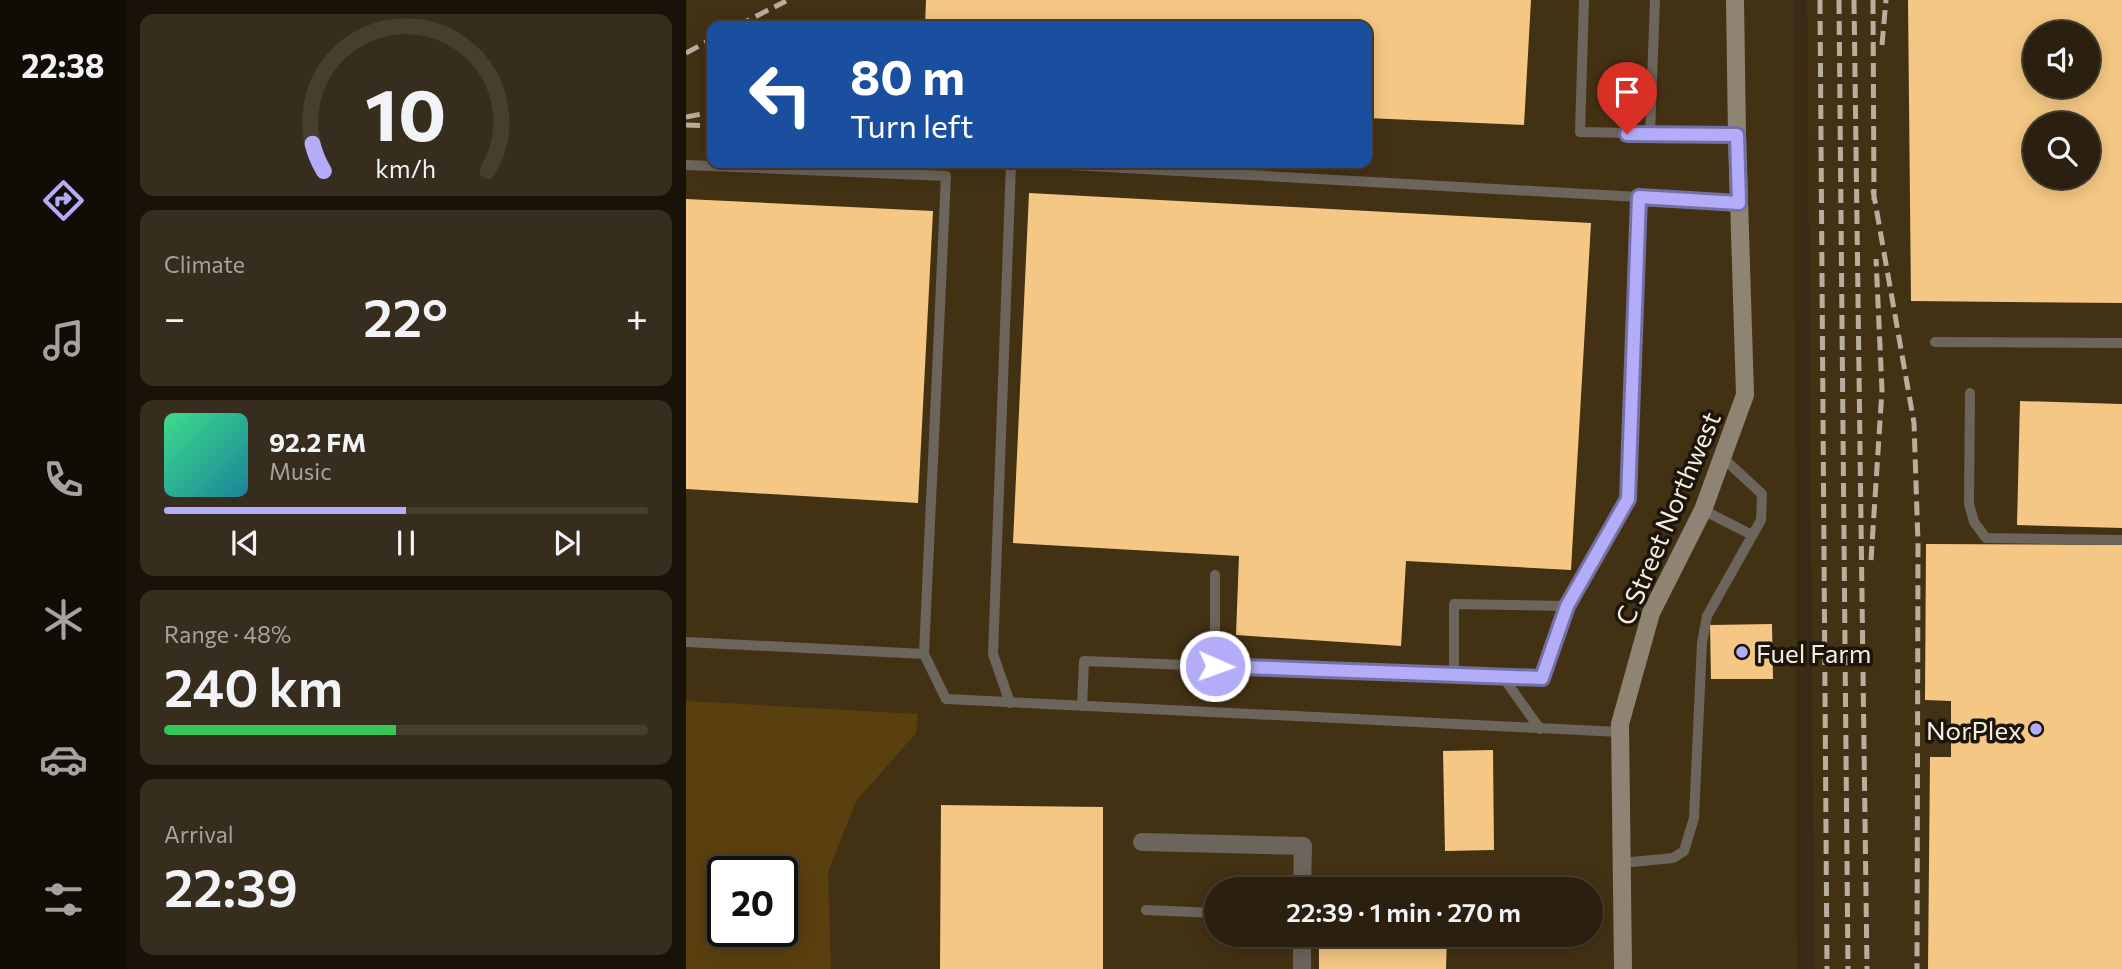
<!DOCTYPE html>
<html lang="en">
<head>
<meta charset="utf-8">
<style>
  :root { --surface:#2b2010; --page:#372d1e; --text:#f1f3f6; --muted:#a6a39f; --line:#473e30; --accent:#b3adf9 }
  body { margin:0; font-family:Commissioner,sans-serif; background:var(--page); color:var(--text); height:100vh; display:flex; flex-direction:column; font-size:26px; white-space:nowrap }
  * { box-sizing:border-box; margin:0 }
  p { font-size:23px; color:var(--muted) }
  .icon { flex:none; width:38px; height:38px; fill:none; stroke:currentColor; stroke-width:2; stroke-linecap:round; stroke-linejoin:round }
  .map { position:relative; flex:1; overflow:hidden }
  .details { display:flex; flex-direction:column; gap:14px; padding:14px; background:#181209; width:560px }
  .details>* { flex:none }
  .top-card { position:absolute; left:21px; top:21px; width:665px; height:147px; border-radius:14px; box-shadow:0 4px 18px #0003,0 0 0 2px var(--line); background:#1a4fa0; color:#fff; overflow:hidden }
  .fabs { position:absolute; left:1337px; top:21px; display:grid; gap:14px }
  .fabs a { display:grid; place-items:center; width:77px; height:77px; border-radius:50%; background:var(--surface); box-shadow:0 4px 18px #0003,0 0 0 2px var(--line); font-size:35px }
  .speed { position:absolute; left:21px; top:856px; display:flex; gap:14px; font-size:35px; font-weight:700; text-align:center }
  .speed>* { display:grid; place-content:center; width:91px; height:91px; border-radius:50%; background:var(--surface); box-shadow:0 4px 18px #0003,0 0 0 2px var(--line); line-height:1 }
  .speed .limit { border:4px solid #111; border-radius:10px; background:#fff; color:#111 }
  .pin { position:absolute; display:grid; place-items:center; width:60px; height:60px; color:#fff; margin:-72px -30px; border-radius:50% 50% 50% 0; rotate:-45deg; box-shadow:0 0 7px #0007 }
  .pin .icon { rotate:45deg }
  .me { position:absolute; width:77px; margin:-38px; rotate:92deg; stroke-linejoin:round; filter:drop-shadow(0 0 5px #0008) }
  .turn { display:flex; align-items:center; gap:24px; height:147px; padding:0 28px; font-size:32px }
  .turn .icon { width:91px; height:91px; stroke-width:2.5 }
  .turn b { display:block; font-size:49px; line-height:60px }
  .big { font-size:52px; font-weight:600; line-height:1.1 }
  .details .tile { flex:1; display:flex; flex-direction:column; justify-content:center; gap:10px; min-width:0; padding:0 24px; border-radius:14px; background:var(--page) }
  .details .dial { align-items:center; gap:0 }
  .dial svg { height:182px; overflow:visible; fill:none; stroke:var(--line); stroke-width:7; stroke-linecap:round; text-anchor:middle }
  .dial text { fill:var(--text); stroke:none }
  .song { display:flex; align-items:center; gap:21px }
  .cover { width:84px; height:84px; border-radius:10px; background:linear-gradient(135deg,hsl(150 70% 55%),hsl(190 70% 35%)) }
  .played { height:7px; border-radius:4px; background:linear-gradient(90deg,var(--accent) 50%,var(--line) 50%) }
  .keys { display:flex; justify-content:space-around; direction:ltr }
  .heat { display:flex; justify-content:space-between; align-items:center; font-size:38px; direction:ltr }
  .charge { height:10px; border-radius:5px; background:linear-gradient(90deg,#34c759 48%,var(--line) 0) }
  .trip { position:absolute; left:518px; top:877px; width:399px; height:70px; border-radius:35px; background:var(--surface); box-shadow:0 4px 18px #0003,0 0 0 2px var(--line); font-weight:600; line-height:70px; text-align:center }
  main { display:flex; flex:1; min-height:0 }
  .dock { display:flex; flex-direction:column; width:126px; justify-content:space-around; align-items:center; background:#110d06; color:var(--muted) }
  .dock .icon { width:49px; height:49px }
  .dock .active { color:var(--accent) }
  .dock b { font-size:32px; color:var(--text) }
  .map>svg:first-child { display:block }
</style>
</head>
<body>
<main>
<nav class="dock">
<b>22:38</b>
<svg class="icon active" aria-label="directions" viewBox="0 0 24 24"><path d="M12 3l9 9-9 9-9-9zM9 14v-3h6M13 9l2 2-2 2"/></svg>
<svg class="icon" aria-label="music" viewBox="0 0 24 24"><path d="M9 18V5l10-2v13"/><circle cx="6" cy="18" r="3"/><circle cx="16" cy="16" r="3"/></svg>
<svg class="icon" aria-label="phone" viewBox="0 0 24 24"><path d="M5 4h4l2 5-3 2q2 4 5 5l2-3 5 2v4C11 20 4 13 5 4z"/></svg>
<svg class="icon" aria-label="climate" viewBox="0 0 24 24"><path d="M12 3v18M4 7l16 10M4 17L20 7"/></svg>
<svg class="icon" aria-label="car" viewBox="0 0 24 24"><path d="M5 17H2v-5l4-1 3-4h7l3 4 3 1v5h-3M9 17h6M6 11h13"/><circle cx="7" cy="17" r="2"/><circle cx="17" cy="17" r="2"/></svg>
<svg class="icon" aria-label="filters" viewBox="0 0 24 24"><path d="M4 7h16M4 17h16"/><circle cx="9" cy="7" r="2"/><circle cx="15" cy="17" r="2"/></svg>
</nav>
<section class="details">
<div class="tile dial"><svg viewBox="0 0 100 80">
<path d="M14 69A42 42 0 1 1 86 69"/>
<path d="M14 69A42 42 0 0 1 9 57" stroke="#b3adf9"/>
<text x="50" y="56" font-size="32" font-weight="700">10</text>
<text x="50" y="72" font-size="11">km/h</text>
</svg></div>
<div class="tile"><p>Climate</p>
<div class="heat"><a>−</a><b class="big">22°</b><a>+</a></div>
</div>
<div class="tile">
<div class="song"><i class="cover"></i><div><b>92.2 FM</b><p>Music</p></div></div>
<div class="played"></div>
<div class="keys"><svg class="icon" aria-label="previous" viewBox="0 0 24 24"><path d="M18 5L8 12l10 7zM5 5v14"/></svg><svg class="icon" aria-label="pause" viewBox="0 0 24 24"><path d="M8 5v14M16 5v14"/></svg><svg class="icon" aria-label="next" viewBox="0 0 24 24"><path d="M6 5l10 7-10 7zM19 5v14"/></svg></div>
</div>
<div class="tile"><p>Range · 48%</p><b class="big">240 km</b><div class="charge"></div></div>
<div class="tile"><p>Arrival</p><b class="big">22:39</b></div>
</section>
<div class="map">
<svg width="1436" height="969" viewBox="0 0 1436 969">
  <rect width="100%" height="100%" fill="#392b15"/>
  <path fill="#433114" fill-rule="evenodd" d="M 0,0 L 1108,0 L 1111,969 L 0,969 ZM 26,26 L 681,26 L 681,163 L 26,163 ZM 37,872 L 96,872 L 96,931 L 37,931 ZM 530,889 L 905,889 L 905,934 L 530,934 Z
    M 1121,0 L 1436,0 L 1436,969 L 1128,969 ZM 1349,33 L 1402,33 L 1402,86 L 1349,86 ZM 1349,124 L 1402,124 L 1402,177 L 1349,177 Z"/>
  <path fill="#5b400f" fill-rule="evenodd" d="M 0,701 L 232,714 L 230,733 L 170,801 L 142,872 L 145,969 L 0,969 ZM 37,872 L 96,872 L 96,931 L 37,931 Z"/>
  <path fill="#f4c884" fill-rule="evenodd" d="M 240,0 L 845,0 L 838,125 L 681,118 L 681,26 L 239,26 Z
    M 1222,0 L 1436,0 L 1436,303 L 1225,301 ZM 1349,33 L 1402,33 L 1402,86 L 1349,86 ZM 1349,124 L 1402,124 L 1402,177 L 1349,177 Z
    M 343,193 L 905,223 L 885,570 L 720,561 L 715,646 L 550,635 L 553,556 L 327,543 Z
    M 0,199 L 247,211 L 232,503 L 0,489 Z
    M 1334,401 L 1436,404 L 1436,528 L 1331,525 Z
    M 1240,544 L 1436,545 L 1436,969 L 1242,969 L 1244,757 L 1265,757 L 1265,701 L 1239,700 Z
    M 1086,624 L 1087,679 L 1025,679 L 1024,625 Z
    M 807,750 L 808,850 L 759,851 L 757,751 Z
    M 255,805 L 417,807 L 417,969 L 254,969 Z
    M 633,934 L 761,934 L 760,969 L 633,969 Z"/>
  <g fill="none" stroke-linecap="round" stroke-linejoin="round">
    <path stroke="#6c655b" stroke-width="10" d="M 898,0 L 894,132 L 1051,135
      M 964,134 L 969,0
      M 349,163 L 953,197
      M 0,165 L 260,176 L 238,654 L 0,642
      M 1249,342 L 1436,343
      M 1284,393 L 1283,504 L 1288,522 L 1300,538 L 1436,540
      M 1017,510 L 1066,535
      M 529,575 L 529,666
      M 881,606 L 942,499 L 953,197 L 1053,203
      M 238,654 L 260,699 L 934,732
      M 768,676 L 768,604 L 881,606 L 856,678 L 817,677
      M 324,703 L 307,654 L 325,163
      M 396,706 L 398,661 L 817,677 L 854,729
      M 936,863 L 987,858 L 998,851 L 1008,818 L 1016,643 L 1021,616 L 1075,520 L 1076,494 L 1037,458
      M 460,910 L 530,913"/>
    <path stroke="#6c655b" stroke-width="18" d="M 456,842 L 617,846 L 616,889
      M 616,969 L 616,934"/>
    <path stroke="#8f8473" stroke-width="18" d="M 937,969 L 934,724 L 965,613 L 1017,510 L 1059,395 L 1051,135 L 1049,0"/>
    <path stroke="#b9ae9e" stroke-width="5" stroke-dasharray="14 7" stroke-linecap="butt" d="M 1134,0 L 1141,969
      M 1153,0 L 1162,969
      M 1168,0 L 1181,969
      M 1187,0 L 1188,200
      M 51,26 L 100,1
      M 1196,45 L 1200,0
      M 0,53 L 26,39
      M 0,117 L 26,112
      M 0,125 L 26,126
      M 1187,190 L 1228,423 L 1232,543 L 1231,969
      M 1185,560 L 1196,390 L 1190,259"/>
  </g>
  <g fill="none" stroke-linecap="round" stroke-linejoin="round">
    <g stroke="#7470a2" stroke-width="18">
      <path id="route" d="M 529,666 L 856,678 L 881,606 L 942,499 L 953,197 L 1053,203 L 1051,135 L 941,134"/>
    </g>
    <use href="#route" stroke="#b3adf9" stroke-width="12"/>
  </g>
  <g fill="#b3adf9" stroke="#1b150b" stroke-width="2.5">
    <circle cx="1056" cy="652" r="7"/>
    <circle cx="1350" cy="729" r="7"/>
  </g>
  <g text-anchor="middle" dominant-baseline="central" stroke-width="7" stroke-linejoin="round" paint-order="stroke">
    <g font-size="26" fill="#f6eddf" stroke="#1b150b">
      <text transform="translate(981 518) rotate(-67)">C Street Northwest</text>
    </g>
    <g font-size="26" fill="#f6eddf" stroke="#1b150b" text-anchor="start">
      <text x="1070" y="652">Fuel Farm</text>
      <text x="1336" y="729" text-anchor="end">NorPlex</text>
    </g>
  </g>
</svg>
<div class="fabs">
<a><svg class="icon" aria-label="sound" viewBox="0 0 24 24"><path d="M4 9h4l5-4v14l-5-4H4zM17 9q2 3 0 6"/></svg></a>
<a><svg class="icon" aria-label="search" viewBox="0 0 24 24"><circle cx="10" cy="10" r="6"/><path d="M15 15l6 6"/></svg></a>
</div>
<div class="speed"><div class="limit">20</div></div>
<div class="pin" style="left:941px;top:134px;background:#d93025"><svg class="icon" aria-label="arrive" viewBox="0 0 24 24"><path d="M6 21V4h12l-3 4 3 4H6"/></svg></div>
<svg class="me" style="left:529px;top:666px" viewBox="-20 -20 40 40"><circle r="17" fill="#b3adf9" stroke="#fff" stroke-width="3"/><path d="M0-11L8 9 0 5-8 9z" fill="#fff"/></svg>
<div class="trip">22:39 · 1 min · 270 m</div>
<div class="top-card">
<div class="turn"><svg class="icon" aria-label="left" viewBox="0 0 24 24"><path d="M17 20v-9H6M10 6l-5 5 5 5"/></svg><div><b>80 m</b>Turn left</div></div>
</div>
</div>
</main>
</body>
</html>
